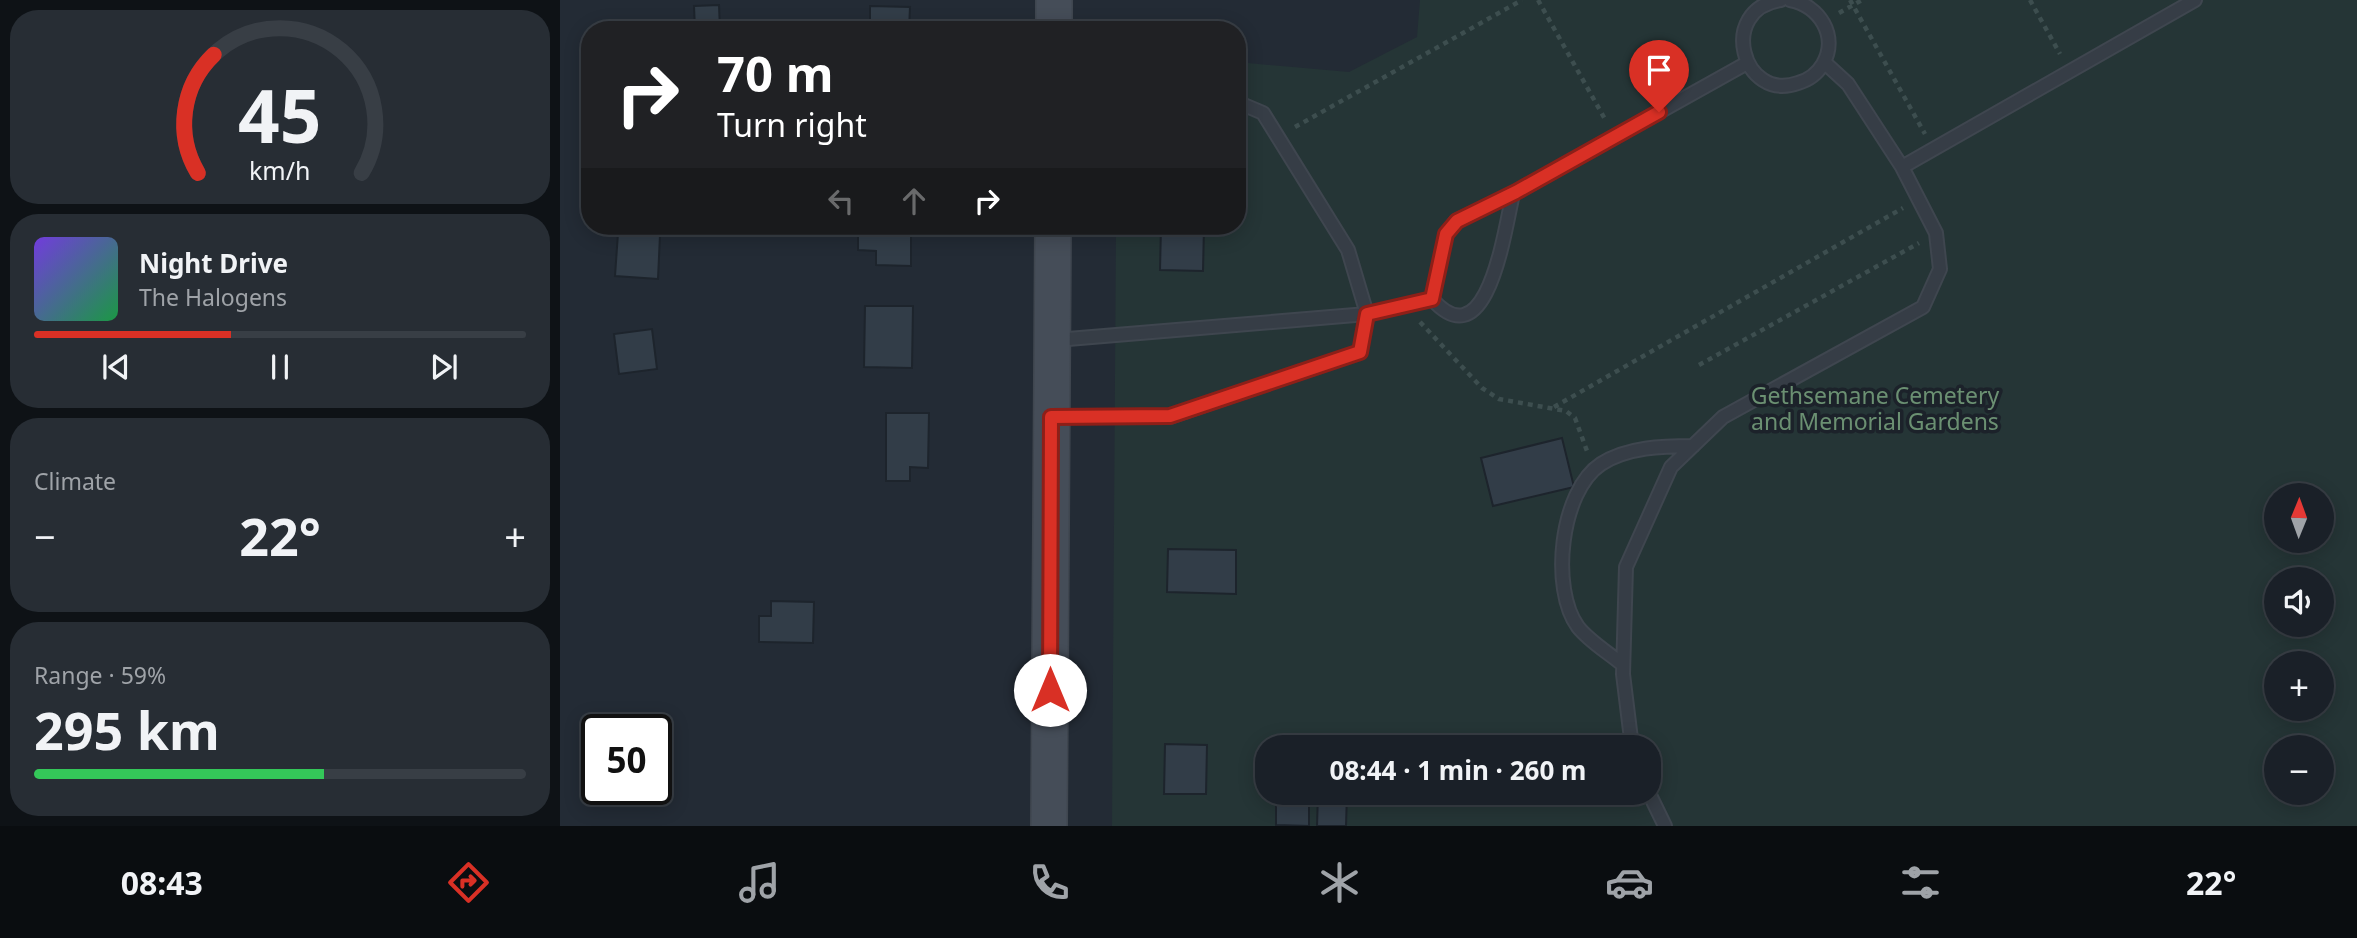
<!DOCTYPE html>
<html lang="en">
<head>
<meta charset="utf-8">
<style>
  :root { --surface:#1a2028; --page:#272d34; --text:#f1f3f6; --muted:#9fa3a8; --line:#383e45; --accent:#d93025 }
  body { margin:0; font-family:"Noto Sans",sans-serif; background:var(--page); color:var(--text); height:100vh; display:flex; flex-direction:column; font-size:26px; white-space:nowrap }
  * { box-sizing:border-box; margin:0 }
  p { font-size:23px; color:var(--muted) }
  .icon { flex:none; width:38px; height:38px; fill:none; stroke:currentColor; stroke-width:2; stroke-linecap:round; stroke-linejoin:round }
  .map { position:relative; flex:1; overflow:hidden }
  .sheet { display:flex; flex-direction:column; gap:10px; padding:10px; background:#0e1216; width:560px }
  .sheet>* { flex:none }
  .guide { position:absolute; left:21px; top:21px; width:665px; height:214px; border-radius:28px; box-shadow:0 4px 18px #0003,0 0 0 2px var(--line); background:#202124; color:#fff; overflow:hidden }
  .needle { width:46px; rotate:1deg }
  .buttons { position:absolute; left:1704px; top:483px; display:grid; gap:14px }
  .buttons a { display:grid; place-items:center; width:70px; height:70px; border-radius:50%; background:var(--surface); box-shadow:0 4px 18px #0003,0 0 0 2px var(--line); font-size:35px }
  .speed { position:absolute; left:21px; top:714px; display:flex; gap:14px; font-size:35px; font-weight:700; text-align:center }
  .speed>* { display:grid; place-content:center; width:91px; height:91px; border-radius:50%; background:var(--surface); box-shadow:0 4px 18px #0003,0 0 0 2px var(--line); line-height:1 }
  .speed .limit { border:4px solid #111; border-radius:10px; background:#fff; color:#111 }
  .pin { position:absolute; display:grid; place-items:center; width:60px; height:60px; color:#fff; margin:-72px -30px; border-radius:50% 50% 50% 0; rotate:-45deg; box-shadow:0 0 7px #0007 }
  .pin .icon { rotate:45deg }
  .me { position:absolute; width:77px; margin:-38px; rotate:0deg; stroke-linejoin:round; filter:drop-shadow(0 0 5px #0008) }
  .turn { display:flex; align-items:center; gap:24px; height:147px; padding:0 21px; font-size:32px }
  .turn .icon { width:91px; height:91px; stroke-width:2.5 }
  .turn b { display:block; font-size:49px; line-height:60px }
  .lanes { display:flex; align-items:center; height:66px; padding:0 21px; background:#0003; justify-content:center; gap:35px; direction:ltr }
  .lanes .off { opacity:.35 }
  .big { font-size:52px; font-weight:700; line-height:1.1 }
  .sheet .tile { flex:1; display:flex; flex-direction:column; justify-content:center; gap:10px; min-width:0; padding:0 24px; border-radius:28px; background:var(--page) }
  .sheet .dial { align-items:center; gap:0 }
  .dial svg { height:182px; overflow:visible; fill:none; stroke:var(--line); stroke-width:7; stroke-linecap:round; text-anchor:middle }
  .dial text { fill:var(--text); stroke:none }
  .song { display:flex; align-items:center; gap:21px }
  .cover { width:84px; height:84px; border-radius:10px; background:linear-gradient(135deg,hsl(260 70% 55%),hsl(140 70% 35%)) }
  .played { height:7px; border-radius:4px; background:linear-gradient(90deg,var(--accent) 40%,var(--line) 40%) }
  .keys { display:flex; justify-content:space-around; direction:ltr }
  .heat { display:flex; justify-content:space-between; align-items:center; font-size:38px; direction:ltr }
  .charge { height:10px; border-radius:5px; background:linear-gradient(90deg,#34c759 59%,var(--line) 0) }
  .trip { position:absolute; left:695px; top:735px; width:406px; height:70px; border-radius:28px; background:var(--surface); box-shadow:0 4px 18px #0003,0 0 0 2px var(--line); font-weight:700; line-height:70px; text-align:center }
  .tabs { display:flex; height:112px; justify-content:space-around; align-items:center; background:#0a0d10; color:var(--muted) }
  .tabs .icon { width:49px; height:49px }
  .tabs .on { color:var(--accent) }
  .tabs b { font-size:32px; color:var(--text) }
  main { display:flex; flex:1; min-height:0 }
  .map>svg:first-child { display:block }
</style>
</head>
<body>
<main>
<section class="sheet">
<div class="tile dial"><svg viewBox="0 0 100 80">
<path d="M14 69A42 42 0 1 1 86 69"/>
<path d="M14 69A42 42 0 0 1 21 17" stroke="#d93025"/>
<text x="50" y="56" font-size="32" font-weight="700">45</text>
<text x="50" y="72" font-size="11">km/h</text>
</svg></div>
<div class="tile">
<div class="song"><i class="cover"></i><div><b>Night Drive</b><p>The Halogens</p></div></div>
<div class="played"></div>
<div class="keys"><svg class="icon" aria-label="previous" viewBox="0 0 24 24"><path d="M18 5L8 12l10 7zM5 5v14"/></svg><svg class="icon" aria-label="pause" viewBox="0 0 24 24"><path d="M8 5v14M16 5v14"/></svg><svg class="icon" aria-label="next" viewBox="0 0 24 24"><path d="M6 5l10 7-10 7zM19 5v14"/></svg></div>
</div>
<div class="tile"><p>Climate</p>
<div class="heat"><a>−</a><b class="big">22°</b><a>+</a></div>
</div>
<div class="tile"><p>Range · 59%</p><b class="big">295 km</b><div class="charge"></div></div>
</section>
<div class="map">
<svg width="1797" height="826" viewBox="0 0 1797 826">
  <rect width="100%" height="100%" fill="#232b35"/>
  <path fill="#253536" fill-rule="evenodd" d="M 860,0 L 1797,0 L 1797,826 L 552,826 L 556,226 L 677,226 L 677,62 L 789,72 L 857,37 ZM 1717,495 L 1762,495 L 1762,541 L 1717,541 ZM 1717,579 L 1762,579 L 1762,625 L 1717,625 ZM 1717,663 L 1762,663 L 1762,709 L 1717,709 ZM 707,747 L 1088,747 L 1088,793 L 707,793 ZM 1717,747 L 1762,747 L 1762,793 L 1717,793 Z"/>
  <path fill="#323d48" stroke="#1d242c" stroke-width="2" d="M 159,5 L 160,30 L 135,30 L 134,6 Z
    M 310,6 L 350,7 L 349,30 L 310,30 Z
    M 298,226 L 351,226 L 351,266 L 316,265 L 316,251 L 298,250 Z
    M 601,226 L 644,226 L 643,271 L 600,270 Z
    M 58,233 L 100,235 L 98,279 L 55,276 Z
    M 305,306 L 353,306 L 352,368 L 304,367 Z
    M 92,329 L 97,369 L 59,374 L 54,334 Z
    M 326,413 L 369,413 L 368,468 L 350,467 L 350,481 L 326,481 Z
    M 1002,438 L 1014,487 L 933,506 L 921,458 Z
    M 608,549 L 676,550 L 676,594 L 607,592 Z
    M 211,601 L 254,602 L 253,643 L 199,642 L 199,616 L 211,616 Z
    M 605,744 L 647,745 L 646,794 L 604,794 Z
    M 716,793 L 749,793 L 749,826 L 716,825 Z
    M 758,793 L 787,793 L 786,826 L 757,826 Z"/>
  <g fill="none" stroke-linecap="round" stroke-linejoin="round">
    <g stroke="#3f464f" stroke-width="16">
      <path id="service" d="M 1221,0 C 1157,9 1182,103 1238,83 C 1249,80 1257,74 1263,64 C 1279,36 1259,5 1230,0
        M 1342,167 L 1635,0
        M 872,299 C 928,362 945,227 953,194
        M 496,340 L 807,314 L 872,299 L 886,234 L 896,221 L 956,192 L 1187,63
        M 495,417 L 610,417 L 800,352 L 807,314 L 788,250 L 703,113 L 677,102
        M 1063,665 C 1049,653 1030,642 1018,627 C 990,589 1000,491 1041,464 C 1067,447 1103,446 1133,446
        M 1072,747 L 1063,674 L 1066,567 L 1111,467 L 1163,417 L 1363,307 L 1380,269 L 1376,233 L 1342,167 L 1288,84 L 1264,62
        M 1088,791 L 1105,826"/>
    </g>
    <g stroke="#3f464f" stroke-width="38">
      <path id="secondary" d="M 494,30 L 494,0
        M 489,826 L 493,226"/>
    </g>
    <path stroke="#3d4e4f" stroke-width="4.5" stroke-dasharray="5 5" stroke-linecap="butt" d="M 978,0 L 1046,121
      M 1290,0 L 1365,134
      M 1470,0 L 1500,54
      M 1279,13 L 1302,0
      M 735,127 L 962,0
      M 860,322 L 922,388 L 939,399 L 1006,411 L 1015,418 L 1027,451
      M 1139,365 L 1359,243
      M 994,407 L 1343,208"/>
    <use href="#service" stroke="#363d46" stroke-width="12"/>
    <use href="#secondary" stroke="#454d58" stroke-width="35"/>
  </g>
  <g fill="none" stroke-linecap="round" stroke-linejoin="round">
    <g stroke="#8d1f18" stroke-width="18">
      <path id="route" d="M 490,690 L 491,417 L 610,416 L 800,352 L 807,314 L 872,299 L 886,234 L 897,221 L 956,192 L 1099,112"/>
    </g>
    <use href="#route" stroke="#d93025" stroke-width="12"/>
  </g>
  <g text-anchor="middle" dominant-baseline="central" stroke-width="7" stroke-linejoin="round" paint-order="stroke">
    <g font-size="23" fill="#6b9072" stroke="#1c222a">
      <text x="1315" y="395">Gethsemane Cemetery<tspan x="1315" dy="26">and Memorial Gardens</tspan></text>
    </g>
  </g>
</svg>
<div class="buttons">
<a><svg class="needle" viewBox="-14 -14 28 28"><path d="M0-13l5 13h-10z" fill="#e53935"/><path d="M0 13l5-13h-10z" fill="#9fa3a8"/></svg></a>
<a><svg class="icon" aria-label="sound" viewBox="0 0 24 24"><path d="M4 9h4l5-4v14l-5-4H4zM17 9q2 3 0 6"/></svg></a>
<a>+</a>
<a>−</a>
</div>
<div class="speed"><div class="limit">50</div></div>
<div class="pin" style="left:1099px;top:112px;background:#d93025"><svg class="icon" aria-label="arrive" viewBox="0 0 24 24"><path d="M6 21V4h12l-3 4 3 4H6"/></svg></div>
<svg class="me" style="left:490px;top:690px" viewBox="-20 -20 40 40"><circle r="19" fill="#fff"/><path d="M0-13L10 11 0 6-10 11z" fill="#d93025"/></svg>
<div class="trip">08:44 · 1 min · 260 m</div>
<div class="guide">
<div class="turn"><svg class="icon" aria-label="right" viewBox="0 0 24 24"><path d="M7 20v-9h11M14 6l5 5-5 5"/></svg><div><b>70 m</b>Turn right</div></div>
<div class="lanes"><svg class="icon off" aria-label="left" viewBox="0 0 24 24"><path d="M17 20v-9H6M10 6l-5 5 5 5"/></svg><svg class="icon off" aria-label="ahead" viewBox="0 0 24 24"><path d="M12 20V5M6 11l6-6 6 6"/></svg><svg class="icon" aria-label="right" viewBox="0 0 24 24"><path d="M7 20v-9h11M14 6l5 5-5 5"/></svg></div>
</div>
</div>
</main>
<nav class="tabs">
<b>08:43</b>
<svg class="icon on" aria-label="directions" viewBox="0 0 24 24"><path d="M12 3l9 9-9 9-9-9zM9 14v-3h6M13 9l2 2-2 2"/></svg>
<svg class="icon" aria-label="music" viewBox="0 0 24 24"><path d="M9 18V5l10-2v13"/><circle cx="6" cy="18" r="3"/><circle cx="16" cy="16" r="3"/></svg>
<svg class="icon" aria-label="phone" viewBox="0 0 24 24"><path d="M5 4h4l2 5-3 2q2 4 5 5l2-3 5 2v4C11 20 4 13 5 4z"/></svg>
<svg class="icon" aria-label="climate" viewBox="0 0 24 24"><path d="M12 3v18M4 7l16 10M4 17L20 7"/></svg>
<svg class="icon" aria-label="car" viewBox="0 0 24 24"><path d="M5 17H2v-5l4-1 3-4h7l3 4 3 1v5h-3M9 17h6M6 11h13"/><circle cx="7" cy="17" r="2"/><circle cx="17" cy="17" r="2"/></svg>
<svg class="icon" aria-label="filters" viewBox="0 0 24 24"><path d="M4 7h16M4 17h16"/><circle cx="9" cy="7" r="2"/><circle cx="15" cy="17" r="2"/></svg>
<b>22°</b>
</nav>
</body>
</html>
